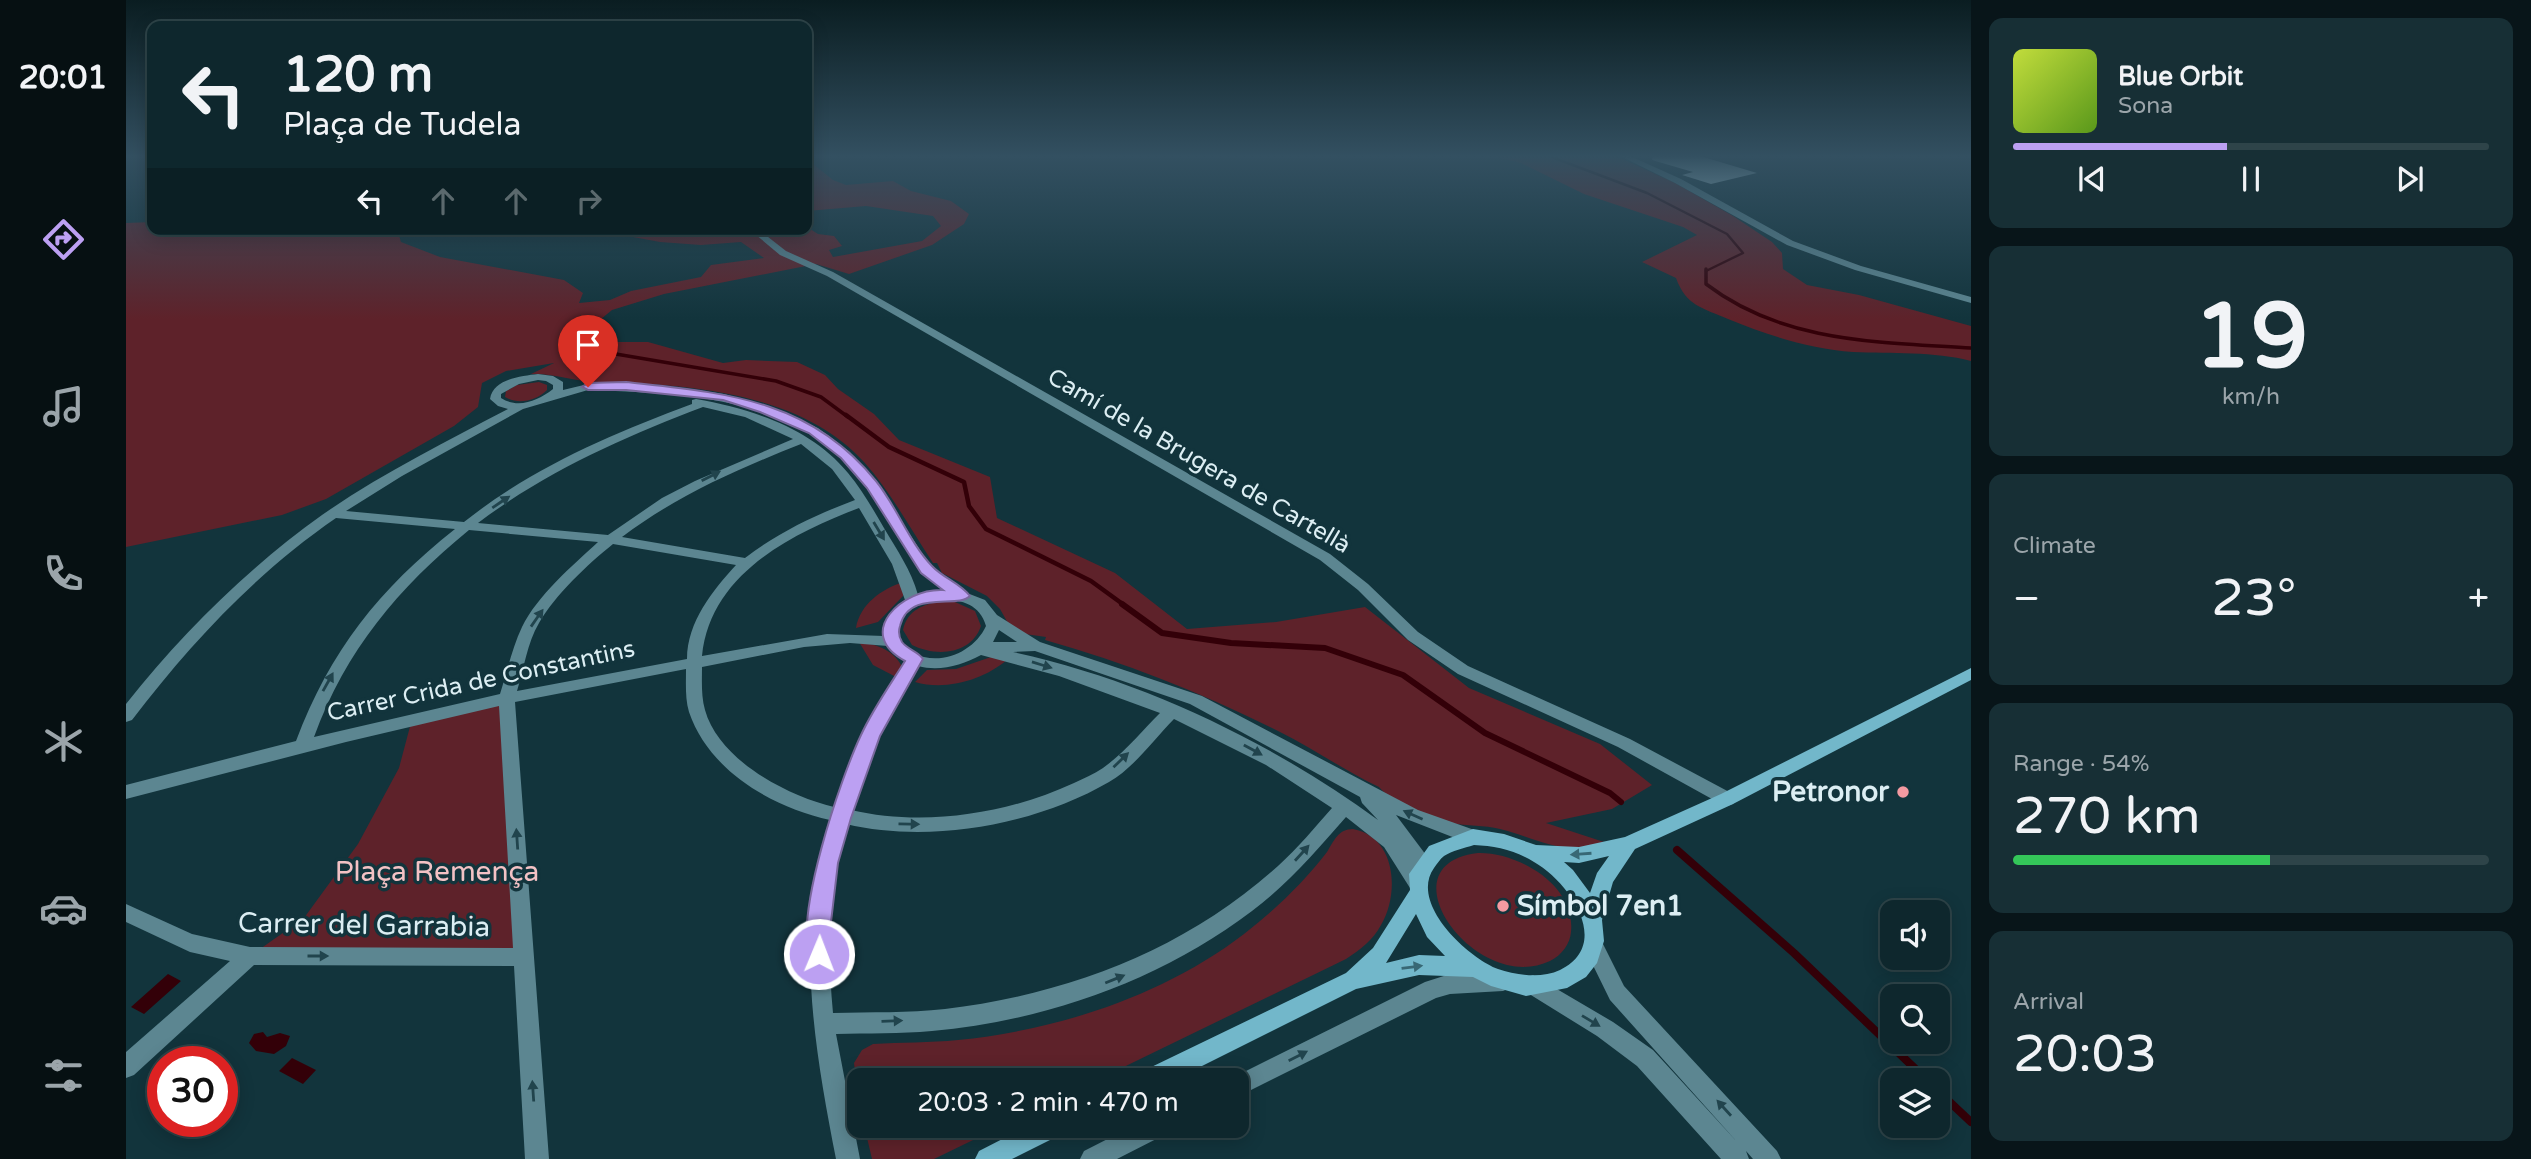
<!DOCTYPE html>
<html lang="en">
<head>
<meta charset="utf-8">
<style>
  :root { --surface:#0e272d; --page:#172f35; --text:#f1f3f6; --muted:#9ba5aa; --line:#2e4449; --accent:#bca0f2 }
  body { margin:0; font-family:"Varela Round",sans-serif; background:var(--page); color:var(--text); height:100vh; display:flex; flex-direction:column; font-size:26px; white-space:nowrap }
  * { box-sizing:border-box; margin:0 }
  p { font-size:23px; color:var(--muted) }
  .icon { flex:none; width:38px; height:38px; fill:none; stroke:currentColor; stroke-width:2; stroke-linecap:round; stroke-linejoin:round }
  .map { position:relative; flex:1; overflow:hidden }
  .sheet { display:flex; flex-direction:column; gap:18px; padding:18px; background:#081519; width:560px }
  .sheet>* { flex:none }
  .banner { position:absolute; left:21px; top:21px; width:665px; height:214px; border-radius:14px; box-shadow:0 4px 18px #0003,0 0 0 2px var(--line); background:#0e272d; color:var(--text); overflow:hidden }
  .controls { position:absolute; left:1754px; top:900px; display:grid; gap:14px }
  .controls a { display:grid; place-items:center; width:70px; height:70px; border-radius:14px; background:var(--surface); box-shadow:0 4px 18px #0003,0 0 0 2px var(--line); font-size:35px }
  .speed { position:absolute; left:21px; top:1046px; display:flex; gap:14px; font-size:35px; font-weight:700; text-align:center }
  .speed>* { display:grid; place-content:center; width:91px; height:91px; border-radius:50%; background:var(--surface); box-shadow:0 4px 18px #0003,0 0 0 2px var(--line); line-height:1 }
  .speed .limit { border:10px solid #d22; background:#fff; color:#111 }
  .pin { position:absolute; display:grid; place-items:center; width:60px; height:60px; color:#fff; margin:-72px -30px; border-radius:50% 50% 50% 0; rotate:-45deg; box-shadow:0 0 7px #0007 }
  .pin .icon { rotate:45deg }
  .me { position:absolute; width:77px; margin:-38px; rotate:1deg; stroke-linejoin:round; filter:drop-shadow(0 0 5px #0008) }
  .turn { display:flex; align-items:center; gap:24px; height:147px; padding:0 21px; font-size:32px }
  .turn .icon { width:91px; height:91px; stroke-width:2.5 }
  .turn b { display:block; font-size:49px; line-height:60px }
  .lanes { display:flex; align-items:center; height:66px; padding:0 21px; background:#0003; justify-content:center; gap:35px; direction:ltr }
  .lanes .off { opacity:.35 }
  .big { font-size:52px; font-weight:600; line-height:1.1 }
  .sheet .card { flex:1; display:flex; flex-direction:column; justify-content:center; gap:10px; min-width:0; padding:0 24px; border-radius:14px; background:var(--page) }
  .sheet .dial { align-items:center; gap:0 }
  .dial b { font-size:91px; line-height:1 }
  .song { display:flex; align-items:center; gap:21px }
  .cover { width:84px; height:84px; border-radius:10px; background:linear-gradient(135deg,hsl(70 70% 55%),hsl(90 70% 35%)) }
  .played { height:7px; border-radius:4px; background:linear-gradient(90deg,var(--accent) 45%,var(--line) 45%) }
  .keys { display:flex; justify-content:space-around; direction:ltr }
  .heat { display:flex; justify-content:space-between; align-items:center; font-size:38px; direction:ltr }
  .charge { height:10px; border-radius:5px; background:linear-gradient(90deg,#34c759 54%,var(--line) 0) }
  .trip { position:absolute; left:721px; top:1068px; width:402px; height:70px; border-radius:14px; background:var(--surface); box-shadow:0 4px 18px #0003,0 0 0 2px var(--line); font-weight:600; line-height:70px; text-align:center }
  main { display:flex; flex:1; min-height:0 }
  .menu { display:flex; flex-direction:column; width:126px; justify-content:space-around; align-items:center; background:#061012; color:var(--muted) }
  .menu .icon { width:49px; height:49px }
  .menu .current { color:var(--accent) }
  .menu b { font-size:32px; color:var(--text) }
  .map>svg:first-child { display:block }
</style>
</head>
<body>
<main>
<nav class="menu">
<b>20:01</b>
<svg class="icon current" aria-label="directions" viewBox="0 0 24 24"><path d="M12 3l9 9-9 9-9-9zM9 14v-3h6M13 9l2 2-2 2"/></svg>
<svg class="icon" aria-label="music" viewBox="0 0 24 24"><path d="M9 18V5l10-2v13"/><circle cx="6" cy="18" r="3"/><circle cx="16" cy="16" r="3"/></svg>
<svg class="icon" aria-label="phone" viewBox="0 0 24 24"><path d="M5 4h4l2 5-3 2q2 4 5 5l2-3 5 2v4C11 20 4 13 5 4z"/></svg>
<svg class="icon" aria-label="climate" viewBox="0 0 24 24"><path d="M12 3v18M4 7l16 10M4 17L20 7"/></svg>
<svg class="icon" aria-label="car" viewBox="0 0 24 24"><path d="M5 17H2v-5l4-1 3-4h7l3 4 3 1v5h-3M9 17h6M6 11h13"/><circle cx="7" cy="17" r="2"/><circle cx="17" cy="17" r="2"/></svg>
<svg class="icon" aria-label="filters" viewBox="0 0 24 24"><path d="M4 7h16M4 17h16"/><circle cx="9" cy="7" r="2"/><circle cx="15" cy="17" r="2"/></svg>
</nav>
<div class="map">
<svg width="1845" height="1159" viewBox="0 0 1845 1159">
  <rect width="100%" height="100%" fill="#12343c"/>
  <path fill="#5e222a" d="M 1366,156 L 1490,156 L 1549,183 L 1607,216 L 1646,242 L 1656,253 L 1657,269 L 1681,285 L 1733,295 L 1845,326 L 1845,361 C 1808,351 1765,354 1727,352 C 1684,349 1641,335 1602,319 C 1577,308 1560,306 1550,278 L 1516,262 L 1571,235 L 1557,227 L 1458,194 L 1395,163 Z
    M 681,159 L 707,180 L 720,185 L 767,181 L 785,191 L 825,201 L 843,214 L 838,224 L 806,245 L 723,274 L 690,264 L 538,294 L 486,310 L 469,324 L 472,332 L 492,342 L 522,342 L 597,363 L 620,360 L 671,362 L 699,375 L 712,389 L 748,414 L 773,440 L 864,477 L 871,518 L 989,573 L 1061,629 L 1150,622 L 1239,607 L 1343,688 L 1474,744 L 1526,785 L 1486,809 L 1420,823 L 1478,842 C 1439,858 1411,838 1374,829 C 1358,825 1341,826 1325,823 C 1302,818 1268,805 1253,787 C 1219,771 1188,749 1154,732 C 1078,694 1001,663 919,640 L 920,637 L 899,634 L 883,625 L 874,609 L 861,596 L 816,573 L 811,563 L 807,563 C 785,530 765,492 738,462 C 676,393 563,384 473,382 C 449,382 428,373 405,374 L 428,363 L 380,371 L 356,383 L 352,407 L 328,426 L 200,499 L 156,515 L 0,547 L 0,223 L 26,222 L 26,229 L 271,229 L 275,242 L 314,257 L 438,280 L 457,293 L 453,303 L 484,300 L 505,291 L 575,277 L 585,265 L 638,258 L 615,242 L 575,245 L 534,242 L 464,229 L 681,229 L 681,227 L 692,234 L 708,236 L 716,246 L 703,250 L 707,257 L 796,241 L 815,226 L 807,216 L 740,206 L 681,211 Z
    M 413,382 L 421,385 L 421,390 C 410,401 392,405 379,397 L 380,391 L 391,385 Z
    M 777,582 L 777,596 L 752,622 L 730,628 C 734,604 756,589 777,582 Z
    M 816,601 L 829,602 L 849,611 L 855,626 C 845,655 810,657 786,645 L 777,630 C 781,610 798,604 816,601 Z
    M 733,642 C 751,644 770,651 777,669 L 772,678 L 747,665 Z
    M 865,657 L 882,659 C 858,680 820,691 789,682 L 801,670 L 830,669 Z
    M 381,697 L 399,957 L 124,956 L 178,918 L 232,844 L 273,768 L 286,719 Z
    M 1227,829 C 1270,837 1274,893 1255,925 C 1247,940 1234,950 1220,959 L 971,1080 L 733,1080 L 733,1101 L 728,1063 L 736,1050 L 747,1044 C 775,1042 804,1043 832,1040 C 932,1030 1037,996 1118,934 C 1149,910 1177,883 1201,852 C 1208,841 1212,829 1227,829 Z
    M 1352,853 C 1392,852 1450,885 1445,932 C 1444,944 1436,955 1424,961 C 1350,996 1254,864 1352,853 Z
    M 738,1125 L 878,1125 L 808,1159 L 746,1159 Z"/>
  <path fill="#330008" d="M 42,974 L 55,981 L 18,1014 L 5,1007 Z
    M 137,1032 L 141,1037 L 154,1033 L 164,1036 L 160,1046 L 148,1054 L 130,1051 L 123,1043 L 128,1034 Z
    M 166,1058 L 190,1070 L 177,1084 L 153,1071 Z"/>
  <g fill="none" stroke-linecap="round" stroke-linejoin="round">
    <path stroke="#330008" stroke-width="2.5" d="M 1423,156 L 1521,193 L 1601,234 L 1617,253 L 1580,271"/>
    <path stroke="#330008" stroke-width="3.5" d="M 1580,269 L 1580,284 C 1657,343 1752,342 1845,348
      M 451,338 L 478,352 L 650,381 L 695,397 L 722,417"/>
    <path stroke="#330008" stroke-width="4.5" d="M 720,415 L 763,447 L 838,482 L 843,506 L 860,529 L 965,581 L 998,605"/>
    <path stroke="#330008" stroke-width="6" d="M 996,604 L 1036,633 L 1105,643 L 1199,648 L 1277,675 L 1359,733 L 1484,793 L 1495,802"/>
    <path stroke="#330008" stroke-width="8" d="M 1551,850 L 1668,953 L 1801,1080
      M 1811,1090 L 1845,1122"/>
  </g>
  <path fill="#b6dce6" d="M 1527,156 L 1574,156 L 1631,173 L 1585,184 L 1556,175 L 1567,172 L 1526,160 Z"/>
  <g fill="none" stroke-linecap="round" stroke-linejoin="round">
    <path fill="#5c8691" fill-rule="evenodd" d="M 1494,156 L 1504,156 L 1555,179 L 1667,241 L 1735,266 L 1845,297 L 1845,303 L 1729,270 L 1661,245 L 1549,183 Z
      M 623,229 L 632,229 L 660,251 L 707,272 L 1204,554 L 1242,584 L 1292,632 L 1342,666 L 1504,739 L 1607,794 L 1610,799 L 1607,804 L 1601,806 L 1595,804 L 1492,747 L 1332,674 L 1282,640 L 1232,590 L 1194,560 L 701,276 L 654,255 Z
      M 412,374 L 427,376 L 437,382 L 437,390 L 462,384 L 549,387 L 598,394 L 643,407 L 692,428 L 724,452 L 750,482 L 805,567 L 841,593 L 859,600 L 871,615 L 914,642 L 1076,696 L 1292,810 L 1354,832 L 1356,837 L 1354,842 L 1347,845 L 1270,815 L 1306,863 L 1304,869 L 1294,870 L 1301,882 L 1298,888 L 1291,890 L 1284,888 L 1258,847 L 1220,817 C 1191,850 1162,884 1126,911 C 1035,980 920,1021 806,1031 C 774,1034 742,1033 710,1034 L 734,1159 L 710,1159 C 688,1046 668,932 704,820 C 646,807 583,771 563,712 C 559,699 560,683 560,669 L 389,702 L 423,1159 L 399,1159 L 388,966 L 128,965 L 8,1075 L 0,1078 L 0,1052 L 104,961 L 64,952 L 0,922 L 0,904 L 66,934 L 124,947 L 387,948 L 373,706 L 220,742 L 0,799 L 0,785 L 170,741 C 204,651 253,589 329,529 L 210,518 C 130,573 64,644 6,720 L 0,722 L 0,704 C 56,633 122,568 196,515 C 255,474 319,442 382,409 L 372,406 L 364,399 C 367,379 395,376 412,374 ZM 412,380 L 420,381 L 427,385 L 427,389 C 412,401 392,409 375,398 L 375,394 L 393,384 ZM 462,390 C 563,394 679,396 742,489 C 756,509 769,531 782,552 C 786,559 791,569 797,574 C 803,580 811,585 818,590 L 792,595 C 785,570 771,550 758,528 C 747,509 736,490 722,473 C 685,428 626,409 570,399 L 566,400 L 566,404 C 485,434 406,468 338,522 L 220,511 L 276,476 L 397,409 ZM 577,407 L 619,417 L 667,439 L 569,481 L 536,498 L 482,535 L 352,523 C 421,471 498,437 577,407 ZM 675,444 L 706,469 L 729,500 C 689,515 653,532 619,558 L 496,537 C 550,496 612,469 675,444 ZM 733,508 L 766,564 L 779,600 C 767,608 760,618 757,632 L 758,636 L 701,634 L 576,656 C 584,574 665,534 733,508 ZM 343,530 L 472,542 C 447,565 411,596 396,627 C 386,648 381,672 374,694 L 188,737 C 220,650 272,588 343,530 ZM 487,544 L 610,565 C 587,590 561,622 561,659 L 391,691 C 398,669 401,643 413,623 C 429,595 462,564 487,544 ZM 810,600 C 832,599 853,602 860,626 C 848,652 814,667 787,653 C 781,650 776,643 774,637 C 764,615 794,603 810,600 ZM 873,630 L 891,642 L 867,642 ZM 724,643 L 762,646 L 779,662 L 740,727 L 708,807 C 661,796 593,760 579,710 C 575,696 576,681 576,667 L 678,647 ZM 909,651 L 1064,704 L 1234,797 L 1236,803 L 1252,820 C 1145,742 1017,680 887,652 ZM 855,655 L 933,676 L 1034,713 C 1016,731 998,753 977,768 C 968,774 958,778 948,783 C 881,814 798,827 725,810 L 757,727 L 792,666 C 814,672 836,665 855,655 ZM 1048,719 L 1140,765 L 1206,808 C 1189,827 1172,848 1152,866 C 1059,950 943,994 819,1009 C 782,1013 745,1012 707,1013 C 701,949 702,886 720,824 C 804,844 909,825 983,782 C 1009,767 1028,739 1048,719 Z
      M 1468,938 L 1475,940 L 1498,986 L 1651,1151 L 1655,1159 L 1627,1159 L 1620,1151 L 1623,1159 L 1595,1159 L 1511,1066 L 1471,1036 L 1400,992 L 1397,985 L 1400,978 L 1407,975 L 1487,1022 L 1527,1050 L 1612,1143 L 1484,1000 L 1458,947 L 1461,940 Z
      M 1377,971 L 1384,974 L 1387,981 L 1384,988 L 1377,991 L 1324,994 L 1310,998 L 1111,1097 L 1111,1080 L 1102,1080 L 1299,982 L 1324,974 Z
      M 1009,1125 L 1046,1125 L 1042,1133 L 991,1159 L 954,1159 L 958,1151 Z"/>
    <path fill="#72b7ca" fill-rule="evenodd" d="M 1845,668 L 1845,680 L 1607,804 L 1509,849 L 1487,882 L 1476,920 L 1478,941 L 1471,963 L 1460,977 L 1441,988 L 1400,996 L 1365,986 L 1347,977 L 1293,975 L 1230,989 L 1048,1080 L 1012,1080 L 1015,1072 L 1220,973 L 1247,948 L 1284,890 L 1283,874 L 1303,846 L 1347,829 L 1378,834 L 1410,845 L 1453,847 L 1499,837 L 1595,794 ZM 1348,845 C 1369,846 1389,850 1408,862 C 1443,882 1487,944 1434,970 C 1415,979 1390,975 1372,969 C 1341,957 1283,903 1308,868 C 1311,864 1314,859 1318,856 C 1326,851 1338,848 1348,845 ZM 1483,856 L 1471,873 L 1464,893 L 1447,870 L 1438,862 L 1453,863 ZM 1290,914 L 1301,937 L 1319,956 L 1293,955 L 1260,963 Z
      M 904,1125 L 942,1125 L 938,1133 L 886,1159 L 849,1159 L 853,1151 Z"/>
  </g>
  <defs><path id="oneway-solid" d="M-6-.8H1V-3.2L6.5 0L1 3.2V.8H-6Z" transform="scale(1.75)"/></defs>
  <g fill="#21444d">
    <use href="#oneway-solid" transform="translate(585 476) rotate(-27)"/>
    <use href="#oneway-solid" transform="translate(375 502) rotate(-34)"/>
    <use href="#oneway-solid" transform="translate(753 531) rotate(59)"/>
    <use href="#oneway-solid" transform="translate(411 618) rotate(-55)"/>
    <use href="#oneway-solid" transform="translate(916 665) rotate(17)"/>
    <use href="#oneway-solid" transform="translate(202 682) rotate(-61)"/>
    <use href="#oneway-solid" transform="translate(1127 750) rotate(29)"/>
    <use href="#oneway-solid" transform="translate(995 760) rotate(-44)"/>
    <use href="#oneway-solid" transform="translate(1287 815) rotate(-156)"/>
    <use href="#oneway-solid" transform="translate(783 824) rotate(1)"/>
    <use href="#oneway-solid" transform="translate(391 839) rotate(-94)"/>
    <use href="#oneway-solid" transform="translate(1176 853) rotate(-48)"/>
    <use href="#oneway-solid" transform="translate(192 956)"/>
    <use href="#oneway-solid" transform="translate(989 979) rotate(-22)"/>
    <use href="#oneway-solid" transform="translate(766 1021) rotate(-2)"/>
    <use href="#oneway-solid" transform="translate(1465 1021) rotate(31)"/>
    <use href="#oneway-solid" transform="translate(1172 1056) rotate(-27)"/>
    <use href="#oneway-solid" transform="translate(407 1091) rotate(-94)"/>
    <use href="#oneway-solid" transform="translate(1598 1108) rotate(-132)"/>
  </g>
  <g fill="#386875">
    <use href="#oneway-solid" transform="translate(1455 854) rotate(176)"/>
    <use href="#oneway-solid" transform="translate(1286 967) rotate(-7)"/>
  </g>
  <linearGradient id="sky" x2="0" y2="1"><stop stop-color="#0a1d21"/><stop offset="0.49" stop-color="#335061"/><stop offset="1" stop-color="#335061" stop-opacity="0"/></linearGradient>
  <rect width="1845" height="319" fill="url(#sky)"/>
  <path fill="#bca0f2" stroke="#7a689d" stroke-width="2" d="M 500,382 C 598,393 683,398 750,481 C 771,507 783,542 806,566 C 817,578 834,583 844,596 C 832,609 783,589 774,626 C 772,632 773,637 776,642 C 782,650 792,651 797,659 L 754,736 L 725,818 L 712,863 L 705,922 L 705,954 L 702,961 L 693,964 L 685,961 C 666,920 715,777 735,735 C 747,709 764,685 779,661 C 727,633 777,588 817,590 L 795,573 L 741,488 L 715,458 L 683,433 L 634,412 L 597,400 L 500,390 L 462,390 L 456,387 L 462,383 Z"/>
  <g fill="#f49aa1" stroke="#12343c" stroke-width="2.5">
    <circle cx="1777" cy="792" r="7"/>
    <circle cx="1377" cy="906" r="7"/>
  </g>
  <g text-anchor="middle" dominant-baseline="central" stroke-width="7" stroke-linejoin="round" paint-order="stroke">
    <g font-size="24" fill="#dceef3" stroke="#12343c">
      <text transform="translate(1073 461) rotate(30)">Camí de la Brugera de Cartellà</text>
      <text transform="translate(355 681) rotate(-12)">Carrer Crida de Constantins</text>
    </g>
    <g font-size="28" font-weight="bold" fill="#dceef3" stroke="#12343c" text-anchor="end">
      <text x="1763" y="792">Petronor</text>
      <text x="1391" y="906" text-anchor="start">Símbol 7en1</text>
    </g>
    <g font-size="28" fill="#f3c2c5" stroke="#12343c">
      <text x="311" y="872">Plaça Remença</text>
    </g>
    <g font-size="28" fill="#dceef3" stroke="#12343c">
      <text transform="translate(238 925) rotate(1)">Carrer del Garrabia</text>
    </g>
  </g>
</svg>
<div class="controls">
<a><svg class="icon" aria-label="sound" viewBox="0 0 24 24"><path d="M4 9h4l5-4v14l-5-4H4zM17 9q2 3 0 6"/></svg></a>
<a><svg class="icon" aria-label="search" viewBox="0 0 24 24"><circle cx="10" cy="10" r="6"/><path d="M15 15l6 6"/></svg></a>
<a><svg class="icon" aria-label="layers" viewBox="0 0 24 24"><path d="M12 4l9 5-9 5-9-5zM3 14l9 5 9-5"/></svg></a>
</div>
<div class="speed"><div class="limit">30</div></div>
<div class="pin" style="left:462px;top:387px;background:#d93025"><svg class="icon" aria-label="arrive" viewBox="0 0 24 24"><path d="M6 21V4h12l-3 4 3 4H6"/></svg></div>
<svg class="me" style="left:693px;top:954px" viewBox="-20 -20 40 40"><circle r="17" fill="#bca0f2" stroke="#fff" stroke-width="3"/><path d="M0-11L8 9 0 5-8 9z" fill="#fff"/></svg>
<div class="trip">20:03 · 2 min · 470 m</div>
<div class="banner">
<div class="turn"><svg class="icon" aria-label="left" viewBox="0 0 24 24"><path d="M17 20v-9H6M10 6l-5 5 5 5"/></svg><div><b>120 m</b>Plaça de Tudela</div></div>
<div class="lanes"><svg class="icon" aria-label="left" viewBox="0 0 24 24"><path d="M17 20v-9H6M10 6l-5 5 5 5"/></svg><svg class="icon off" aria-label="ahead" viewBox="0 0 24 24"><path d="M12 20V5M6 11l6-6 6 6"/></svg><svg class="icon off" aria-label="ahead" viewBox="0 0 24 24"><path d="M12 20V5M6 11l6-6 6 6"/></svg><svg class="icon off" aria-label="right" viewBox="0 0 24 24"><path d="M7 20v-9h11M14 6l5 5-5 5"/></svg></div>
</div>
</div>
<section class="sheet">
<div class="card">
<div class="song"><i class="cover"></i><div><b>Blue Orbit</b><p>Sona</p></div></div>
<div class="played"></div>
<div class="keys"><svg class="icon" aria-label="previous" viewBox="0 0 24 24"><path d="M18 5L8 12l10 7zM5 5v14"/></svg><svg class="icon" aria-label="pause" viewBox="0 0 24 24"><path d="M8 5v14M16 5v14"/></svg><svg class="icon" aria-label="next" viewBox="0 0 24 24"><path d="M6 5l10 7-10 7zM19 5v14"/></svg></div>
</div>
<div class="card dial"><b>19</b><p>km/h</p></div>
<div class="card"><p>Climate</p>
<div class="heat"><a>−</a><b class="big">23°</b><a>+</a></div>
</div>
<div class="card"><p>Range · 54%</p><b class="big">270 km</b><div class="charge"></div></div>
<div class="card"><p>Arrival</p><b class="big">20:03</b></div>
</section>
</main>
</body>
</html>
